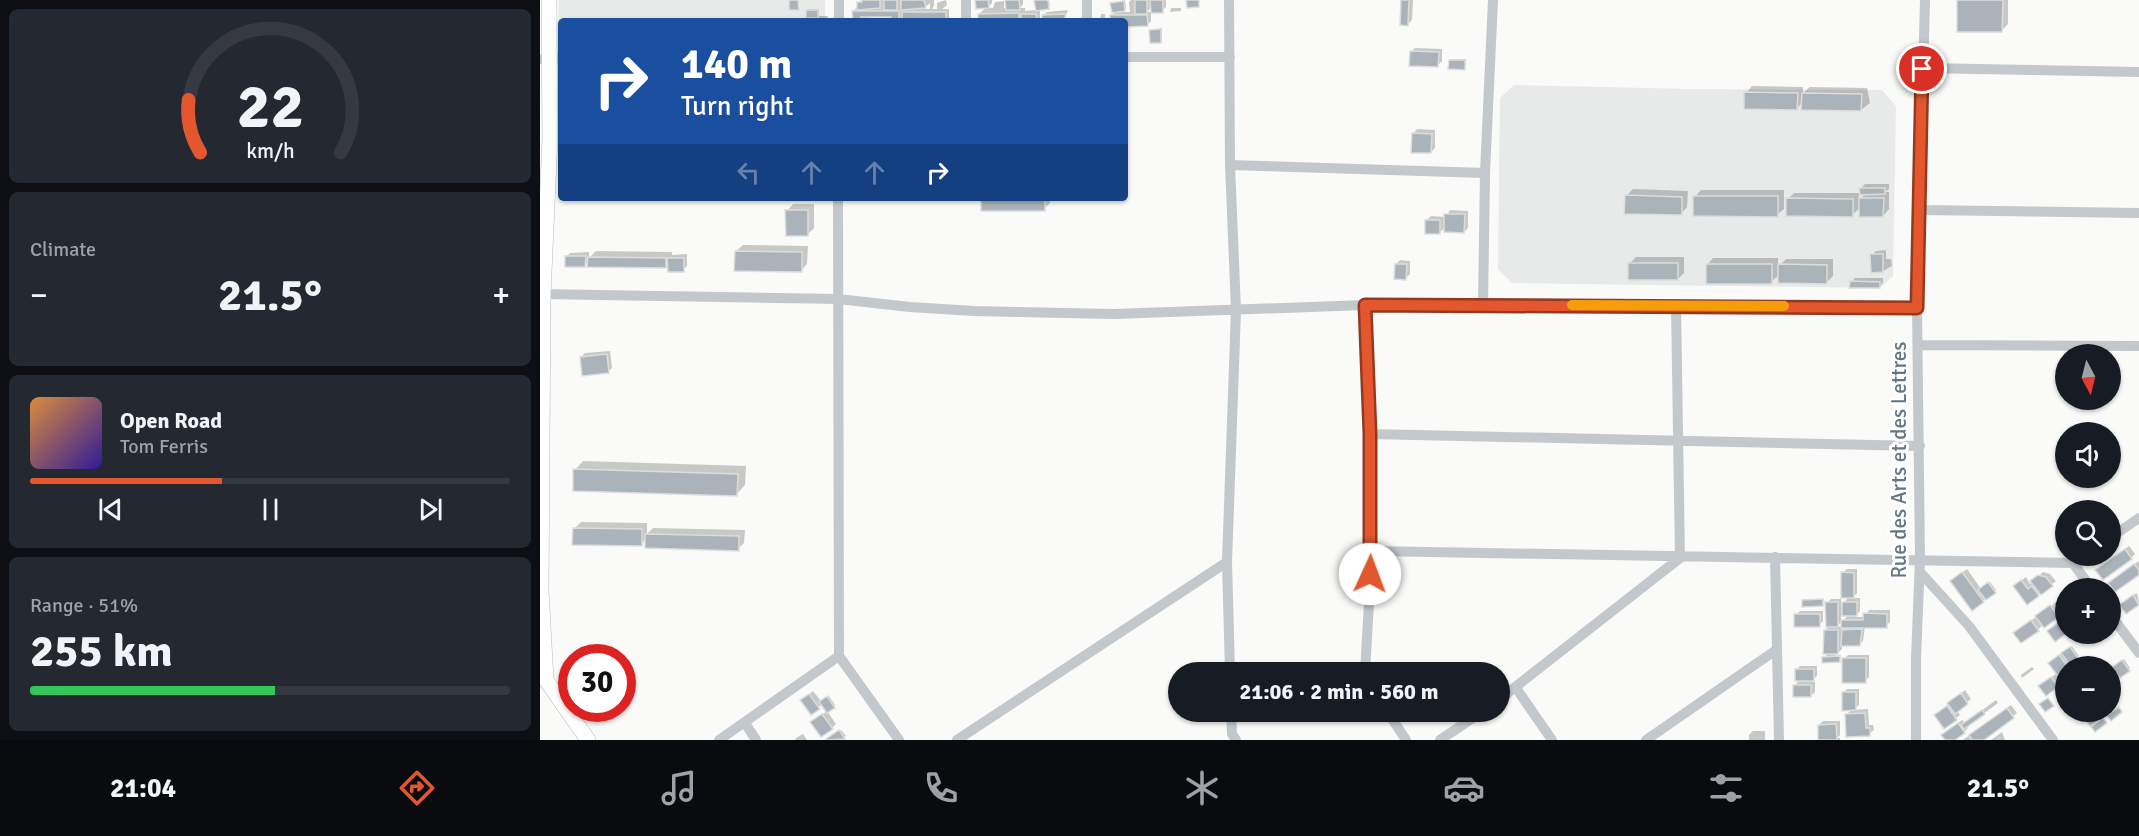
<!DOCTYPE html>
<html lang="en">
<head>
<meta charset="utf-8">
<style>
  :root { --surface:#171b24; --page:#242831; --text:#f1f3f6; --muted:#9ea1a6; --line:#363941; --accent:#e4572e }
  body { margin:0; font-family:Signika,sans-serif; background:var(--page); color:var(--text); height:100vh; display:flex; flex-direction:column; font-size:22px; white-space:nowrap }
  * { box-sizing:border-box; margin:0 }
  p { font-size:20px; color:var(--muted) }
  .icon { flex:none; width:33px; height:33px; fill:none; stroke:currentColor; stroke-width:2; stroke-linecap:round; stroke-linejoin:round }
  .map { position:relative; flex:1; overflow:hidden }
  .drawer { display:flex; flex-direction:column; gap:9px; padding:9px; background:#0d0f14; width:540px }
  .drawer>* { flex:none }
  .guide { position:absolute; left:18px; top:18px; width:570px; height:183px; border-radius:6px; box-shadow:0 2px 4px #0004; background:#1a4fa0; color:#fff; overflow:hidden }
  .needle { width:39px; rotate:173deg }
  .fabs { position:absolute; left:1515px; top:344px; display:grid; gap:12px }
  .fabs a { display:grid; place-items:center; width:66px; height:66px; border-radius:50%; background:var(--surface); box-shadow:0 2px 4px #0004; font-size:30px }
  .speed { position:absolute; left:18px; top:644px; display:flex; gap:12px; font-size:30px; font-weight:700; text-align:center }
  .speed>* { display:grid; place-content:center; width:78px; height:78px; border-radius:50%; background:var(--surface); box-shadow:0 2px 4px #0004; line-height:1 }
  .speed .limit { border:9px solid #d22; background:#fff; color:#111 }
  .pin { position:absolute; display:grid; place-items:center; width:51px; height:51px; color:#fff; margin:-26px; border:3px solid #fff; border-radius:50%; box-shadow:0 2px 6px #0007 }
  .me { position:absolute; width:66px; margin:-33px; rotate:2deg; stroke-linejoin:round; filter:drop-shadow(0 0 4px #0008) }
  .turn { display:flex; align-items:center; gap:21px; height:126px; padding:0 24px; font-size:27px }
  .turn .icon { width:78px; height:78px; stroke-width:2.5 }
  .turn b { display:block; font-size:42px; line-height:51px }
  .lanes { display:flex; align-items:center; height:57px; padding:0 24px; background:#0003; justify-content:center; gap:30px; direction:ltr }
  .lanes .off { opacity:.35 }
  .big { font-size:45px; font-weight:700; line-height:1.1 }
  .drawer .tile { flex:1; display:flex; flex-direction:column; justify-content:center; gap:9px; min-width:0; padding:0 21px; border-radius:9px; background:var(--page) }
  .drawer .dial { align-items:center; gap:0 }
  .dial svg { height:156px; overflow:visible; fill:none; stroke:var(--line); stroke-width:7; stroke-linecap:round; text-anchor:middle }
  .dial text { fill:var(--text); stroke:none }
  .song { display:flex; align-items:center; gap:18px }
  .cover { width:72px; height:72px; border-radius:9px; background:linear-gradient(135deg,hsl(30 70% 55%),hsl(250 70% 35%)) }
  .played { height:6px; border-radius:3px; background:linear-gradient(90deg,var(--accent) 40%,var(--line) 40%) }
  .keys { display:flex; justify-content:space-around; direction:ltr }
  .heat { display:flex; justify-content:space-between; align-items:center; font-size:33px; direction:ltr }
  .charge { height:9px; border-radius:4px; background:linear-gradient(90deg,#34c759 51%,var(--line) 0) }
  .trip { position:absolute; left:628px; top:662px; width:342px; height:60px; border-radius:30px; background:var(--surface); box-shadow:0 2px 4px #0004; font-weight:700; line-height:60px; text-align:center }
  .tab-bar { display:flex; height:96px; justify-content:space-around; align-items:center; background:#090b0e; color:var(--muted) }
  .tab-bar .icon { width:42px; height:42px }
  .tab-bar .current { color:var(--accent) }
  .tab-bar b { font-size:27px; color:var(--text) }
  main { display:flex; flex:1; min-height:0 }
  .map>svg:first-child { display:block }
</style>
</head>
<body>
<main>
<section class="drawer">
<div class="tile dial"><svg viewBox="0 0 100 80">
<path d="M14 69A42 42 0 1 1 86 69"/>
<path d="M14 69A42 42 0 0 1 8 42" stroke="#e4572e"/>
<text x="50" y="56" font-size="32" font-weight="700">22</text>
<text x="50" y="72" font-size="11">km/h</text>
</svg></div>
<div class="tile"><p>Climate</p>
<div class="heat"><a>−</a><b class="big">21.5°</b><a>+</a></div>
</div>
<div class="tile">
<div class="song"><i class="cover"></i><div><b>Open Road</b><p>Tom Ferris</p></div></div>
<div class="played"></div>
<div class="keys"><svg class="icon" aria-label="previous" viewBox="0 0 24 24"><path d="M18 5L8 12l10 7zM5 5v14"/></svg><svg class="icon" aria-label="pause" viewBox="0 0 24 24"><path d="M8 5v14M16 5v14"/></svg><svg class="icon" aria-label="next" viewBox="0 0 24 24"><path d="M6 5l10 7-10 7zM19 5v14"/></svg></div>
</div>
<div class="tile"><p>Range · 51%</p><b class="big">255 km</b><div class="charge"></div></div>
</section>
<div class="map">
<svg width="1599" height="740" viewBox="0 0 1599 740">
  <rect width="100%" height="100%" fill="#fafaf8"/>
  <path fill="#e8e9e9" d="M 19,0 L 285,0 L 285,21 L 21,21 L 21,33 L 18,33 Z
    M 974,85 L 1150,89 L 1342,90 L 1356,106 L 1353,276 L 1340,288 L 972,283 L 958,269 L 960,98 Z"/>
  <path fill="#0003" fill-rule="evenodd" d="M 321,0 L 394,0 L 394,6 L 392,9 L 397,9 L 397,3 L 406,0 L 407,5 L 402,9 L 409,9 L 409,19 L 407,21 L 353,21 L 353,16 L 327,16 L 327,21 L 315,21 L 314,11 ZM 390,3 L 390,9 L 383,9 Z
    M 437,0 L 452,0 L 452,3 L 447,8 L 453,8 L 455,2 L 464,1 L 464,8 L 467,8 L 467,0 L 483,0 L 483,4 L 480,8 L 485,8 L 485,11 L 497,10 L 497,0 L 509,0 L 510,6 L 500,9 L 500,21 L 439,21 L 439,14 L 447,7 Z
    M 585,0 L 586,8 L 583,12 L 590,12 L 589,2 L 591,0 L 626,0 L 626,7 L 622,11 L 612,6 L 607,12 L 611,12 L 611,21 L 607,25 L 585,25 L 585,21 L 572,21 L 571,16 L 577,11 L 572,3 Z
    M 862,0 L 873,0 L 872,20 L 868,24 Z
    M 1419,0 L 1468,0 L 1468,24 L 1461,31 Z
    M 631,8 L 641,8 L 641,11 L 630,12 Z
    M 269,9 L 279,9 L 279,16 L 288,16 L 288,21 L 260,21 L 262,18 L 267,18 Z
    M 528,10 L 524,21 L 504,21 L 503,16 L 507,12 Z
    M 561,14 L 565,14 L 565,21 L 560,21 Z
    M 622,28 L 622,40 L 621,41 L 611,30 Z
    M 875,48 L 902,49 L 902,61 L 898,65 L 871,52 Z
    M 912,59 L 926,59 L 926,66 L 924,68 L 910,60 Z
    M 1212,86 L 1263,87 L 1263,93 L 1270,87 L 1327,88 L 1330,103 L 1321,110 L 1263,102 L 1257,108 L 1206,93 Z
    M 877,129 L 895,130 L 895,148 L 891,152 L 873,134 Z
    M 1325,184 L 1349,184 L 1349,189 L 1345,192 L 1349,192 L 1349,209 L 1343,216 L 1321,207 L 1312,215 L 1248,199 L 1254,193 L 1319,193 L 1319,200 L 1326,193 L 1321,188 Z
    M 1093,189 L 1148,191 L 1147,207 L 1141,214 L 1086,196 Z
    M 1161,190 L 1244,190 L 1244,209 L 1237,215 L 1155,197 Z
    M 442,198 L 510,198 L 510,203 L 504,209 Z
    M 253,204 L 274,204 L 274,228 L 268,234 L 247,211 Z
    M 910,210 L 928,211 L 928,228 L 924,232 L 906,226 L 899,233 L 887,220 L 891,216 L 906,217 Z
    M 203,245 L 268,246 L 267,264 L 261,271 L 196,251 Z
    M 1346,250 L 1346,259 L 1351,259 L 1352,266 L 1343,271 L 1332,255 L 1336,251 Z
    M 56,251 L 132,252 L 132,255 L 147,254 L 147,266 L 143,270 L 129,263 L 125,266 L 49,261 L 45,265 L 26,257 L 30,253 L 49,252 L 49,258 Z
    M 1096,257 L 1144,257 L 1144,273 L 1138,279 L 1090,263 Z
    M 1173,258 L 1238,258 L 1238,267 L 1246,259 L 1293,259 L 1293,276 L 1286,283 L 1240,274 L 1231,282 L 1167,265 Z
    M 860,260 L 870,261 L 870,274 L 866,278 L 856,264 Z
    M 1315,278 L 1343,278 L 1343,283 L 1339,287 L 1311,282 Z
    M 70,351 L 72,368 L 68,372 L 41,357 L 45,353 Z
    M 43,461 L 206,466 L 205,485 L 197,494 L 35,470 Z
    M 41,522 L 107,523 L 107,534 L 113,528 L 205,530 L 204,543 L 198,549 L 106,539 L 101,544 L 34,529 Z
    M 1589,546 L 1595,554 L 1591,558 L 1561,566 Z
    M 1599,561 L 1599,573 L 1574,579 Z
    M 1307,569 L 1317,569 L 1317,593 L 1312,598 L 1320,598 L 1320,611 L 1314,617 L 1325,617 L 1329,610 L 1350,610 L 1350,622 L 1346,626 L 1325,626 L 1323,641 L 1319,645 L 1302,645 L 1302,649 L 1295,656 L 1301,655 L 1299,661 L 1284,658 L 1288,653 L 1285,630 L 1290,626 L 1287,603 L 1291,599 L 1301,599 L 1301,605 L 1309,597 L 1303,573 ZM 1301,615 L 1308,615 L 1303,621 L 1307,626 L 1302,632 L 1302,627 L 1297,626 L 1301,622 Z
    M 1427,569 L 1441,589 L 1450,582 L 1456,590 L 1443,601 L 1416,577 Z
    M 1503,572 L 1510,574 L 1516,581 L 1487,603 L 1479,582 L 1486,577 L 1490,584 Z
    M 1597,593 L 1599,603 L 1587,612 L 1585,601 Z
    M 1526,596 L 1526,612 L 1503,624 L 1498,630 L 1479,629 Z
    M 1260,611 L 1283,611 L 1283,621 L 1279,625 L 1256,615 Z
    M 1523,619 L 1526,622 L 1526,632 L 1512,627 Z
    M 1532,646 L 1539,656 L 1531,662 L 1534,666 L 1526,666 L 1523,680 L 1506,694 L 1500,686 L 1517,673 L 1514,659 Z
    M 1308,655 L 1329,655 L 1329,677 L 1325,681 L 1304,659 Z
    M 1584,659 L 1590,668 L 1580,676 L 1574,667 Z
    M 1260,666 L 1277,666 L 1277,676 L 1271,682 L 1275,682 L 1275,692 L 1271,696 L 1255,685 L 1261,679 L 1256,670 Z
    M 1492,667 L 1494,669 L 1482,678 L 1481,675 Z
    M 1307,689 L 1319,689 L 1319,705 L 1313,710 L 1328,709 L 1329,725 L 1333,725 L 1334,730 L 1329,734 L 1306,715 L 1312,709 L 1303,693 Z
    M 1425,690 L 1431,699 L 1417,710 L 1420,715 L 1405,727 L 1400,711 Z
    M 273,691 L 281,701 L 289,696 L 295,705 L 287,711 L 296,724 L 292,728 L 276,719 L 287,711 L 282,704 L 279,707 L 266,697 Z
    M 1456,700 L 1458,703 L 1427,726 L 1428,728 L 1424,732 L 1412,740 L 1407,740 L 1403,735 L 1407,731 L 1422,720 L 1425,723 Z
    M 1471,705 L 1477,713 L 1441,740 L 1423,740 Z
    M 1283,721 L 1300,721 L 1300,735 L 1297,738 L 1300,738 L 1300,740 L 1277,740 L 1279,739 L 1279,725 Z
    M 301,730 L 306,736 L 301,740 L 288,740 Z
    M 1213,731 L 1225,731 L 1225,740 L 1209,740 L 1209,735 Z
    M 1462,732 L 1465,740 L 1451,740 Z
    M 263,734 L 267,740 L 255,740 L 256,738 Z"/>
  <path fill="#aab3b9" stroke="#dcdcda" stroke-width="1.5" d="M 249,0 L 258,0 L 259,10 L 249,10 Z
    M 322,0 L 340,0 L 340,8 L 317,10 L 317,2 L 322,2 Z
    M 344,0 L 357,0 L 357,10 L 344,10 Z
    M 361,0 L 384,0 L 386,8 L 361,10 Z
    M 435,0 L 448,0 L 449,8 L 436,9 Z
    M 465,0 L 479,0 L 480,10 L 466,10 Z
    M 494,0 L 508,0 L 509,9 L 496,11 Z
    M 595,0 L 607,0 L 607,14 L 595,14 Z
    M 610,0 L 623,0 L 623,13 L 611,13 Z
    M 646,0 L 659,0 L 659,7 L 647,8 Z
    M 861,0 L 869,0 L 868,26 L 860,25 Z
    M 1417,0 L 1463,0 L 1462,32 L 1417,32 Z
    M 584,1 L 585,11 L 572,13 L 570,3 Z
    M 266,10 L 278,10 L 278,18 L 266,18 Z
    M 312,11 L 359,11 L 359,21 L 351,21 L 351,17 L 321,17 L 321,21 L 313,21 Z
    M 362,12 L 406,12 L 406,21 L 362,21 Z
    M 479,13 L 479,21 L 438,21 L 438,14 Z
    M 481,14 L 496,14 L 497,21 L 481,20 Z
    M 525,14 L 525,19 L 520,19 L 520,21 L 502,21 L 502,15 Z
    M 570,15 L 607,15 L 608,26 L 585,27 L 585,21 L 570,21 Z
    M 621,29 L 621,43 L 610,43 L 609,30 Z
    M 870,51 L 899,52 L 898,67 L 869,66 Z
    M 909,60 L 925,60 L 925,70 L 908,69 Z
    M 1204,92 L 1258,93 L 1257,110 L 1204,109 Z
    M 1262,93 L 1322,94 L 1321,111 L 1261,110 Z
    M 872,133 L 892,134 L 891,153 L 871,153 Z
    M 1319,188 L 1345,188 L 1345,194 L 1320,195 Z
    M 1085,195 L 1142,197 L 1142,215 L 1084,214 Z
    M 1153,196 L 1238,196 L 1238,217 L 1153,216 Z
    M 441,198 L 505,198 L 505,211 L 441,211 Z
    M 1246,198 L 1313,199 L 1313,217 L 1246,216 Z
    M 1319,198 L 1344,198 L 1343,217 L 1319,217 Z
    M 245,210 L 268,210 L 268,236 L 246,236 Z
    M 904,214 L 925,214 L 924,233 L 904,232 Z
    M 885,220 L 900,220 L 900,234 L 885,234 Z
    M 195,251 L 262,252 L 262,272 L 194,271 Z
    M 1330,254 L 1343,254 L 1343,272 L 1331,273 Z
    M 25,256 L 46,256 L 45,267 L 25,267 Z
    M 48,257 L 126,258 L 126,268 L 47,267 Z
    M 127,258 L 144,258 L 144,272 L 128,272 Z
    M 1088,263 L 1138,263 L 1138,280 L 1088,280 Z
    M 855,264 L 867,264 L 866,280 L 854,279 Z
    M 1166,264 L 1232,264 L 1232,284 L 1166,284 Z
    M 1238,264 L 1287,265 L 1287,284 L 1238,283 Z
    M 1310,281 L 1340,282 L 1340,288 L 1309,288 Z
    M 67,354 L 69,373 L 42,376 L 40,357 Z
    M 33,469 L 198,474 L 197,496 L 33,491 Z
    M 33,528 L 102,529 L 102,546 L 32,545 Z
    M 105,534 L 199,536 L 199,551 L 105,548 Z
    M 1585,549 L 1592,559 L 1563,580 L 1555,570 Z
    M 1594,564 L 1599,570 L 1599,575 L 1575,592 L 1568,583 Z
    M 1301,572 L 1314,573 L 1314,598 L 1301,598 Z
    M 1422,572 L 1444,602 L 1432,611 L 1410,581 Z
    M 1498,575 L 1506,577 L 1513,586 L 1501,595 L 1490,581 Z
    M 1481,580 L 1488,589 L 1492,586 L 1499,596 L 1487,605 L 1473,586 Z
    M 1448,582 L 1456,593 L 1446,600 L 1438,590 Z
    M 1593,595 L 1599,605 L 1586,614 L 1579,605 Z
    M 1526,596 L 1526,614 L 1522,616 L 1514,604 Z
    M 1283,599 L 1283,606 L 1262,607 L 1262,600 Z
    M 1285,602 L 1298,602 L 1298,627 L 1286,627 Z
    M 1302,602 L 1317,602 L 1317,616 L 1302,616 Z
    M 1510,605 L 1519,617 L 1504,628 L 1495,616 Z
    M 1323,613 L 1347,614 L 1347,628 L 1301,628 L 1301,620 L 1323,620 Z
    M 1254,614 L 1280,614 L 1280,627 L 1254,627 Z
    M 1491,620 L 1499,631 L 1481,643 L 1473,633 Z
    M 1519,622 L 1527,633 L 1515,642 L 1507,631 Z
    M 1322,629 L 1320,646 L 1301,646 L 1302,630 Z
    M 1284,630 L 1298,630 L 1298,654 L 1283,654 Z
    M 1530,647 L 1539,659 L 1530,665 L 1521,653 Z
    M 1519,655 L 1527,666 L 1526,666 L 1526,681 L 1523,683 L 1508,663 Z
    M 1300,656 L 1300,662 L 1282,663 L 1282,657 Z
    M 1302,658 L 1326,658 L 1326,683 L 1302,683 Z
    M 1582,660 L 1590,671 L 1580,678 L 1572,667 Z
    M 1255,669 L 1274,669 L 1274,681 L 1255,681 Z
    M 1511,677 L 1518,687 L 1506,696 L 1498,686 Z
    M 1253,685 L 1271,685 L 1271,697 L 1253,697 Z
    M 1302,692 L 1316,692 L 1316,710 L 1302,711 Z
    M 1421,693 L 1428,704 L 1415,714 L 1407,703 Z
    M 269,694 L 280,709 L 271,715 L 260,700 Z
    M 287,696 L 295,708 L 287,713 L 279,702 Z
    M 1508,698 L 1514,706 L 1505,712 L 1499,704 Z
    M 1407,706 L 1417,720 L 1404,729 L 1394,715 Z
    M 1579,707 L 1582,712 L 1571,721 L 1567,716 Z
    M 1467,708 L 1474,718 L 1444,740 L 1432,740 L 1429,735 Z
    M 1442,710 L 1445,714 L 1424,729 L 1421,725 Z
    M 1539,711 L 1559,711 L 1563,717 L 1550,726 Z
    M 1325,713 L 1326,728 L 1330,728 L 1330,736 L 1306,737 L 1305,714 Z
    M 282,714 L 293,729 L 281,737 L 270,722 Z
    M 1563,718 L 1567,723 L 1555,732 L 1551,727 Z
    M 1418,723 L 1425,733 L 1415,740 L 1405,740 L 1401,735 Z
    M 1296,724 L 1297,740 L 1278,740 L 1278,725 Z
    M 299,730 L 305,739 L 286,740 L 286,739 Z"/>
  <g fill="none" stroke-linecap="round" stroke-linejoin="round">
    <g stroke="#b3babf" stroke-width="16">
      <path id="secondary" d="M 9,0 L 10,139 L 3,294 L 1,591 L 6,680 L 48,740"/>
    </g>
    <path stroke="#c3c8cc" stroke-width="10" d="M 689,0 L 690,165 L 696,310 L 687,562 L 690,672
      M 299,21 L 299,0
      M 426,21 L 426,0
      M 547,21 L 547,0
      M 585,57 L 690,57
      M 0,59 L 21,59
      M 1382,68 L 1599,72
      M 690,165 L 945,173
      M 298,198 L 299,656 L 359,740
      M 1380,210 L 1599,213
      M 0,294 L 298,299 L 370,307 L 434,311 L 574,314 L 825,305 L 1377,308
      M 825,305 L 830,434 L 832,551 L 825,672
      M 943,305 L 945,173 L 953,0
      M 1378,345 L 1599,346
      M 830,434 L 1380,446
      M 1570,538 L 1599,518
      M 832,551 L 1533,563 L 1545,555
      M 1235,557 L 1239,740
      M 1533,563 L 1551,588
      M 1380,572 L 1429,626 L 1513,740
      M 1570,614 L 1599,653
      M 976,688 L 1012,740
      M 960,699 L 1140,558 L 1136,305
      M 691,711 L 692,734 L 696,740
      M 847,711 L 866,740
      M 205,723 L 216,740
      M 179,740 L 299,656
      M 417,740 L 687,562
      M 900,740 L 943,711
      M 1106,740 L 1236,650
      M 1376,740 L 1376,658 L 1380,559 L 1377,308 L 1385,0"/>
    <use href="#secondary" stroke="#fff" stroke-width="15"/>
  </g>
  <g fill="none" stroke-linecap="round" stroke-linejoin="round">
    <g stroke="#94391e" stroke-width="15">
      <path id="route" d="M 830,574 L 830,434 L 825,305 L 1377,308 L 1382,69"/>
    </g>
    <use href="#route" stroke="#e4572e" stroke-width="10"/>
    <path stroke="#f59e0b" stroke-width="10" d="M 1032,305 L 1244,306"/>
  </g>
  <g text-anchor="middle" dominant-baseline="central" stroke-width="6" stroke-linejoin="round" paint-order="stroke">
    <g font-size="21" fill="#657683" stroke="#fff">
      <text transform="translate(1359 460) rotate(-90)">Rue des Arts et des Lettres</text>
    </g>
  </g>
</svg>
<div class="fabs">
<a><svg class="needle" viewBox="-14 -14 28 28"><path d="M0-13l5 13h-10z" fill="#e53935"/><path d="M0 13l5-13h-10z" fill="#9ea1a6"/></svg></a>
<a><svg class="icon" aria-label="sound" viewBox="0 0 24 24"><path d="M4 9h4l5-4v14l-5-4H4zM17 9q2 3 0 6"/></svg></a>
<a><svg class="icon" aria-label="search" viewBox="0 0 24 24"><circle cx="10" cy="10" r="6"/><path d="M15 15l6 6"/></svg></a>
<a>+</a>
<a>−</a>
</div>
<div class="speed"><div class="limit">30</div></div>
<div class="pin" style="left:1382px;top:69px;background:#d93025"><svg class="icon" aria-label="arrive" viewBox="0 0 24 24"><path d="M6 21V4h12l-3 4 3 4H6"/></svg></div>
<svg class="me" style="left:830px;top:574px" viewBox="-20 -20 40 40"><circle r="19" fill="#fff"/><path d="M0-13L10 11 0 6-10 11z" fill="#e4572e"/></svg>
<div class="trip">21:06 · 2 min · 560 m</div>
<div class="guide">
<div class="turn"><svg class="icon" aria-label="right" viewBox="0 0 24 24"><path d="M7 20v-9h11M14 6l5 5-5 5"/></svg><div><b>140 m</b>Turn right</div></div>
<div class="lanes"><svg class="icon off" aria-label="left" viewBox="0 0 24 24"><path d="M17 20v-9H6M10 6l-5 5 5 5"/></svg><svg class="icon off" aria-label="ahead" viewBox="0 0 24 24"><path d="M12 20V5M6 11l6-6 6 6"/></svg><svg class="icon off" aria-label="ahead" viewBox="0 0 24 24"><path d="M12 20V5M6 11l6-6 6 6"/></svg><svg class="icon" aria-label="right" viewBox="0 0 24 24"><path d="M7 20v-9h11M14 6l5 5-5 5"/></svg></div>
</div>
</div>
</main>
<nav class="tab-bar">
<b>21:04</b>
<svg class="icon current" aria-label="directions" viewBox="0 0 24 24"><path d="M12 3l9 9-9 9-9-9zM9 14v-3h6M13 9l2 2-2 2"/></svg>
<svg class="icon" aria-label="music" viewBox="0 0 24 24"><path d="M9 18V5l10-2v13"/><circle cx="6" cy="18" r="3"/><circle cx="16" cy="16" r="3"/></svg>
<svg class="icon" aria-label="phone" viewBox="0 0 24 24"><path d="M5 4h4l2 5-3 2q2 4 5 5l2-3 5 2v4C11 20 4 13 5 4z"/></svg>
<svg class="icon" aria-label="climate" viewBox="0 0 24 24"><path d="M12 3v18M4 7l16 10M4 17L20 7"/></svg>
<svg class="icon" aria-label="car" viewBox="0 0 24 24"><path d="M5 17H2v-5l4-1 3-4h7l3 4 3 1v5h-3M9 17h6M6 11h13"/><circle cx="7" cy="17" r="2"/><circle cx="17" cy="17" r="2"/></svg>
<svg class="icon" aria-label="filters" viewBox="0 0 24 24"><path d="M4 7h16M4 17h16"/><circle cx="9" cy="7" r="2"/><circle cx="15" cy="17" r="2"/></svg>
<b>21.5°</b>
</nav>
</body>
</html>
